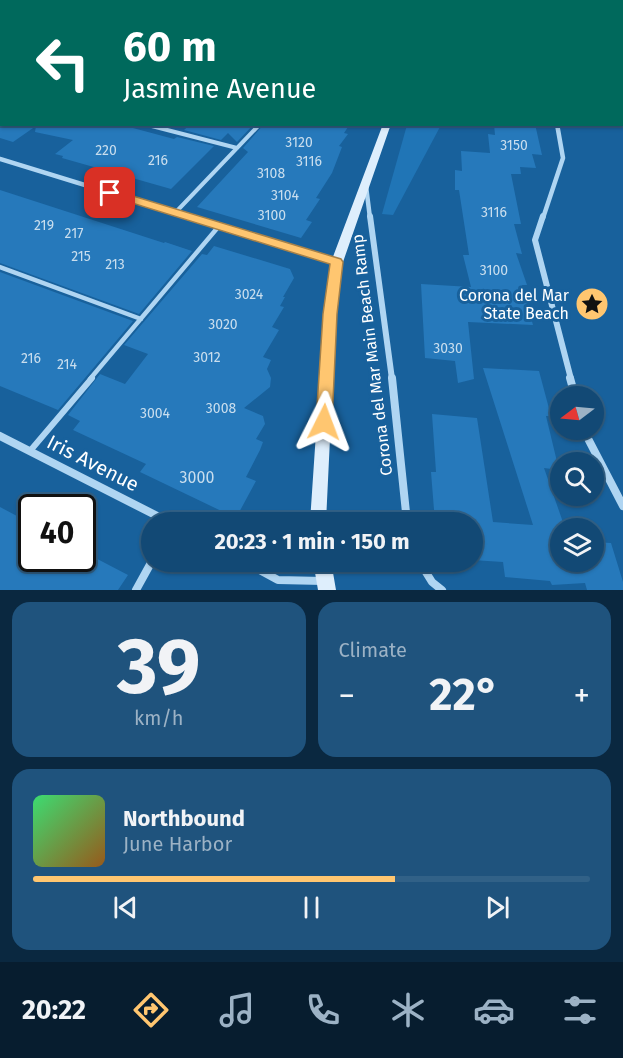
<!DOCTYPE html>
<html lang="en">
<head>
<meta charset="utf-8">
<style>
  :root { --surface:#124975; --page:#1f537d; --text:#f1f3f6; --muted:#9cb2c5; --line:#316187; --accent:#ffc670 }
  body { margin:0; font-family:"Fira Sans",sans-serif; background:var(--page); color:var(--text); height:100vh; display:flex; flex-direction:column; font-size:22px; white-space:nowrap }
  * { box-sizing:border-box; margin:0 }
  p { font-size:20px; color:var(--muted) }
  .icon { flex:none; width:33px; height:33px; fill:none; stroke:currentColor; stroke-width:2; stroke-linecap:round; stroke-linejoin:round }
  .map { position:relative; height:590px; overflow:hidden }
  .drawer { display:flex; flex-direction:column; gap:12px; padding:12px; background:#0a2840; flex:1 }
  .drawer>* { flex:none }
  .top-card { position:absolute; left:0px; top:0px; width:624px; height:126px; box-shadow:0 2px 4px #0004,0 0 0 2px var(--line); background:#00695c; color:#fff; overflow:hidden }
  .needle { width:39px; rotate:254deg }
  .fabs { position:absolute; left:550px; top:386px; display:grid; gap:12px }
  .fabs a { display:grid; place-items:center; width:54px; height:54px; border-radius:50%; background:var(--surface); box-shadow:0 2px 4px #0004,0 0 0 2px var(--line); font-size:30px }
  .speed { position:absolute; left:18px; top:494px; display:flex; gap:12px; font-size:30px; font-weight:700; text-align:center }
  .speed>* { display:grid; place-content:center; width:78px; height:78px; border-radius:50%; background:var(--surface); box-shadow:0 2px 4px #0004,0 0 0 2px var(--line); line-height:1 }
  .speed .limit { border:3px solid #111; border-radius:9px; background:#fff; color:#111 }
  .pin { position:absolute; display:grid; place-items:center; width:51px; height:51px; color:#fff; margin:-26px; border-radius:12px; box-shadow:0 3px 9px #0006 }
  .me { position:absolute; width:66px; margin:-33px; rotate:3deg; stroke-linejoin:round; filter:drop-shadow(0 0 4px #0008) }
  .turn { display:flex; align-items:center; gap:21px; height:126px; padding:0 24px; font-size:27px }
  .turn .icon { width:78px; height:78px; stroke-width:2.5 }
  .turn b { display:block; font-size:42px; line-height:51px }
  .big { font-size:45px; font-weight:700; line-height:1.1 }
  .drawer .card { flex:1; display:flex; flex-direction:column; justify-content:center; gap:9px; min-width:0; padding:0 21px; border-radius:18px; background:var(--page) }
  .drawer .dial { align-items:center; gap:0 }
  .dial b { font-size:78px; line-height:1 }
  .song { display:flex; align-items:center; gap:18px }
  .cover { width:72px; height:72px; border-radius:9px; background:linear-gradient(135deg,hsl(140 70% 55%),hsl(30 70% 35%)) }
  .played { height:6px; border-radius:3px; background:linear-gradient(90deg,var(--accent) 65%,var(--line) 65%) }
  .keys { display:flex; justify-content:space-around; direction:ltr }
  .heat { display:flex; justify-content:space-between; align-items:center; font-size:33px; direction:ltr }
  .drawer .tiles { flex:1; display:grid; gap:12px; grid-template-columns:1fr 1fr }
  .card:last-child { grid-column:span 2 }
  .trip { position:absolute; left:141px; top:512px; width:342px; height:60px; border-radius:30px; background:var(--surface); box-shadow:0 2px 4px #0004,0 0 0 2px var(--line); font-weight:700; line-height:60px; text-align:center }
  .tab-bar { display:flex; height:96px; justify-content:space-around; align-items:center; background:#071d2f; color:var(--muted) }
  .tab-bar .icon { width:42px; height:42px }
  .tab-bar .current { color:var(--accent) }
  .tab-bar b { font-size:27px; color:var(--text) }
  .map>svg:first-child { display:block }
</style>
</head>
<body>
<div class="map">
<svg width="623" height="590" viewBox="0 0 623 590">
  <rect width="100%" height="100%" fill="#18619c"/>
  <path fill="#2075b6" d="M 407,125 L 441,125 L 393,215 L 382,214 Z"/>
  <path fill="#2679bb" d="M 0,124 L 118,124 L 174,139 L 177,137 L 214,146 L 171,189 L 62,158 L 63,156 L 55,154 L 73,140 L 35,132 L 36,126 L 13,142 L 0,138 Z
    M 191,124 L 254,124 L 237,142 L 228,133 L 221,140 L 184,130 Z
    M 264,124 L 350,124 L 344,133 L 348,134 L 339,146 L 342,147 L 332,173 L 316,198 L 320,199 L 306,220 L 312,222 L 301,238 L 197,207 L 248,152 L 243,148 Z
    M 494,124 L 535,124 L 542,155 L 532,154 L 536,168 L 520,167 L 521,174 L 511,174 L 521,224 L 514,224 L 522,254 L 516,253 L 527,285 L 522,285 L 533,325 L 468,322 L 474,379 L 458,383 L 455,361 L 425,358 L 421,284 L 471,287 L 463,255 L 469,255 L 459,190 L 455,190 L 455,170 L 462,171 L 461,151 L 490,153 L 488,134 L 495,135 Z
    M 0,190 L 164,243 L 165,242 L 192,251 L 139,314 L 0,263 Z
    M 214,246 L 290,269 L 294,278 L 283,297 L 285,297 L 280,306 L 284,307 L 272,327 L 279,330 L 263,357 L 271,360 L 267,369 L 271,378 L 270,387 L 244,408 L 263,416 L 265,424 L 256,439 L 263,442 L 260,450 L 246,477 L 256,481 L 236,518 L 140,472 L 146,464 L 73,430 L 80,421 L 68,415 L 100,374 L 125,384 L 148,354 L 124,345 L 202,254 L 207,255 Z
    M 0,272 L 133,321 L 58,410 L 0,386 Z
    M 483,368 L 539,371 L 551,416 L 546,416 L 559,470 L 544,468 L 565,528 L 561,528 L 561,561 L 594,561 L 594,542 L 611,543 L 623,582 L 623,590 L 587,590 L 585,583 L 552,585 L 550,581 L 505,577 L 503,562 L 472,560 L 472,522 L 435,522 L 431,472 L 436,472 L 432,414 L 477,418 L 493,522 L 533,525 Z
    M 0,507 L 32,524 L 32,558 L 82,558 L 82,551 L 128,575 L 118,590 L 0,590 Z"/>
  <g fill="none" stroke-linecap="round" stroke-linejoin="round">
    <path stroke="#afd5f2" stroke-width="2" d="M 31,0 L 39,2
      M 327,2 L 329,0"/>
    <path stroke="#afd5f2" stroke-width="4" d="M 144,124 L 237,148
      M 175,213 L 260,124"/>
    <path stroke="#afd5f2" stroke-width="4.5" d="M 0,267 L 141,319
      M 90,379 L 219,226"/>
    <path stroke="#afd5f2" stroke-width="6" d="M 30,451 L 92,378"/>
    <path stroke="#afd5f2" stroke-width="4" d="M 175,2 L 178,0"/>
    <path stroke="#afd5f2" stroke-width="4.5" d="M 0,159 L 192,218
      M 366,186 L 370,218
      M 543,218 L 563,158 L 557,124"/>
    <path stroke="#afd5f2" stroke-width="6" d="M 187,216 L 337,262
      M 370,216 L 392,379
      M 543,216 L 535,240 L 571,379"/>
    <path stroke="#afd5f2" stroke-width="8" d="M 392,378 L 407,522
      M 570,378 L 575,396
      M 583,429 L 623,506
      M 0,436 L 169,522
      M 243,561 L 278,580 L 323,581
      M 419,561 L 432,582 L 442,590
      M 136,590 L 152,561"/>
    <path fill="#deeefc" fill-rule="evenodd" d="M 227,0 L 242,2 L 229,2 Z
      M 419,0 L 425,0 L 425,2 L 419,2 Z
      M 383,124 L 391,124 L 343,262 L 336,314 L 326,522 L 310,522 L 324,314 L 331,262 Z
      M 313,561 L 331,561 L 336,590 L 318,590 Z"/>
  </g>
  <path fill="#ffc670" stroke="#a68149" stroke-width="1.5" d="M 110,189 L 341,259 L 343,262 L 337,314 L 332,422 L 330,427 L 324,429 L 318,427 L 316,422 L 323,314 L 330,264 L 106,195 L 106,190 Z"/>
  <defs>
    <g id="sight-disc" transform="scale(1.725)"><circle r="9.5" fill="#ffc670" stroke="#18619c"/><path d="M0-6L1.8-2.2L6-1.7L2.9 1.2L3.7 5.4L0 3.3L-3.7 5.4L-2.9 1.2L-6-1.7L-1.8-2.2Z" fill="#111"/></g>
  </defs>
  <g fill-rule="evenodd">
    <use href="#sight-disc" x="592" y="304"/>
  </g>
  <g text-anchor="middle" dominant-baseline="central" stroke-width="6" stroke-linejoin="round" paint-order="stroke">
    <g font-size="14" fill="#c9deee">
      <text x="299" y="142">3120</text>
      <text x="514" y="145">3150</text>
      <text x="106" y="150">220</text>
      <text x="158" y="160">216</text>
      <text x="309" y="161">3116</text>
      <text x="271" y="173">3108</text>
      <text x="285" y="195">3104</text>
      <text x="494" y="212">3116</text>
      <text x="272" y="215">3100</text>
      <text x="44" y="225">219</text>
      <text x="74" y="233">217</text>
      <text x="81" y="256">215</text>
      <text x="115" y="264">213</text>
      <text x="494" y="270">3100</text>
      <text x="249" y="294">3024</text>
      <text x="223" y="324">3020</text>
      <text x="448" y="348">3030</text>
      <text x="207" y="357">3012</text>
      <text x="31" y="358">216</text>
      <text x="67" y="364">214</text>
      <text x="221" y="408">3008</text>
      <text x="155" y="413">3004</text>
    </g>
    <g font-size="16" fill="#fff" stroke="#18619c" text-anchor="end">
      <text x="569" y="295">Corona del Mar<tspan x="569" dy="18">State Beach</tspan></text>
    </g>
    <g font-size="16" fill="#fff" stroke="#18619c">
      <text transform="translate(372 355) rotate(-97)">Corona del Mar Main Beach Ramp</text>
    </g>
    <g font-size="16" fill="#c9deee">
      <text x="197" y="477">3000</text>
    </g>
    <g font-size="20" fill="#fff" stroke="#18619c">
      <text transform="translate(93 463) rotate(27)">Iris Avenue</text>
    </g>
  </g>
</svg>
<div class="fabs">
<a><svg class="needle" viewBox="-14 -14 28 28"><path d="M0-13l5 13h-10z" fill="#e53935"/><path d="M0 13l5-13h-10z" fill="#9cb2c5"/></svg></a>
<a><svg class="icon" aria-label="search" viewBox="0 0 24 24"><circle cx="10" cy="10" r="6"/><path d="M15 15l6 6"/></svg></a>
<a><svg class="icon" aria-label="layers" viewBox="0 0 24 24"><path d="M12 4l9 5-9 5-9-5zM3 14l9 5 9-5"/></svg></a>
</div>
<div class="speed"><div class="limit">40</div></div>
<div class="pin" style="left:110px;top:193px;background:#d93025"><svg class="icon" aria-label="arrive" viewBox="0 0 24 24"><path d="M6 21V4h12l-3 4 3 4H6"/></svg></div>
<svg class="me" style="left:324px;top:422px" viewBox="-20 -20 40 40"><path d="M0-17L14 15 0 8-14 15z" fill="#ffc670" stroke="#fff" stroke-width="4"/></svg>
<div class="trip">20:23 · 1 min · 150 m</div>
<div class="top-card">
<div class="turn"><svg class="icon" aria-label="left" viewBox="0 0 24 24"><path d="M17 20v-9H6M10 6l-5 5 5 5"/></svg><div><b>60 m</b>Jasmine Avenue</div></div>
</div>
</div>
<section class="drawer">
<div class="tiles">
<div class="card dial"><b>39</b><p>km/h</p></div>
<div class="card"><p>Climate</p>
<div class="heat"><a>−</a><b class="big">22°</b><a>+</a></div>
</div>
<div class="card">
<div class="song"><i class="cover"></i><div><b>Northbound</b><p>June Harbor</p></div></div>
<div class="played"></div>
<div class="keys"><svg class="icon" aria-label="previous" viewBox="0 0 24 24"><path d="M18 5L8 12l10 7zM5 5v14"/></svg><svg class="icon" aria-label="pause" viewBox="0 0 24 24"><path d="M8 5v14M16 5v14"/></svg><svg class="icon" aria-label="next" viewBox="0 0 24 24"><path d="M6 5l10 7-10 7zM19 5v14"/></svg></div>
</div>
</div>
</section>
<nav class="tab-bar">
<b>20:22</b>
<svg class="icon current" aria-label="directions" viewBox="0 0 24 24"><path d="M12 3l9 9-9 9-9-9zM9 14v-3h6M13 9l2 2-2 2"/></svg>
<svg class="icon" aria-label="music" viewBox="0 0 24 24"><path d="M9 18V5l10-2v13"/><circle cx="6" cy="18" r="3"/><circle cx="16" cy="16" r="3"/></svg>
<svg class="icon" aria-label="phone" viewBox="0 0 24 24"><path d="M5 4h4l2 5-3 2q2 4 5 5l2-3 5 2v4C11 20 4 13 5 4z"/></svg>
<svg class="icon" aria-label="climate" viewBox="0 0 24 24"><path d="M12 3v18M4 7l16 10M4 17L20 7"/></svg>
<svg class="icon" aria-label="car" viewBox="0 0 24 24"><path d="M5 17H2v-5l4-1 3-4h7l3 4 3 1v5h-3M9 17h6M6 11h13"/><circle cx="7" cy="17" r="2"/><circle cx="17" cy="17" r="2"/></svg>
<svg class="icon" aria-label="filters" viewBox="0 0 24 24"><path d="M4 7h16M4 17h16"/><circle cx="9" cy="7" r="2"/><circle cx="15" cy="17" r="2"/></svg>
</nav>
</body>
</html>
